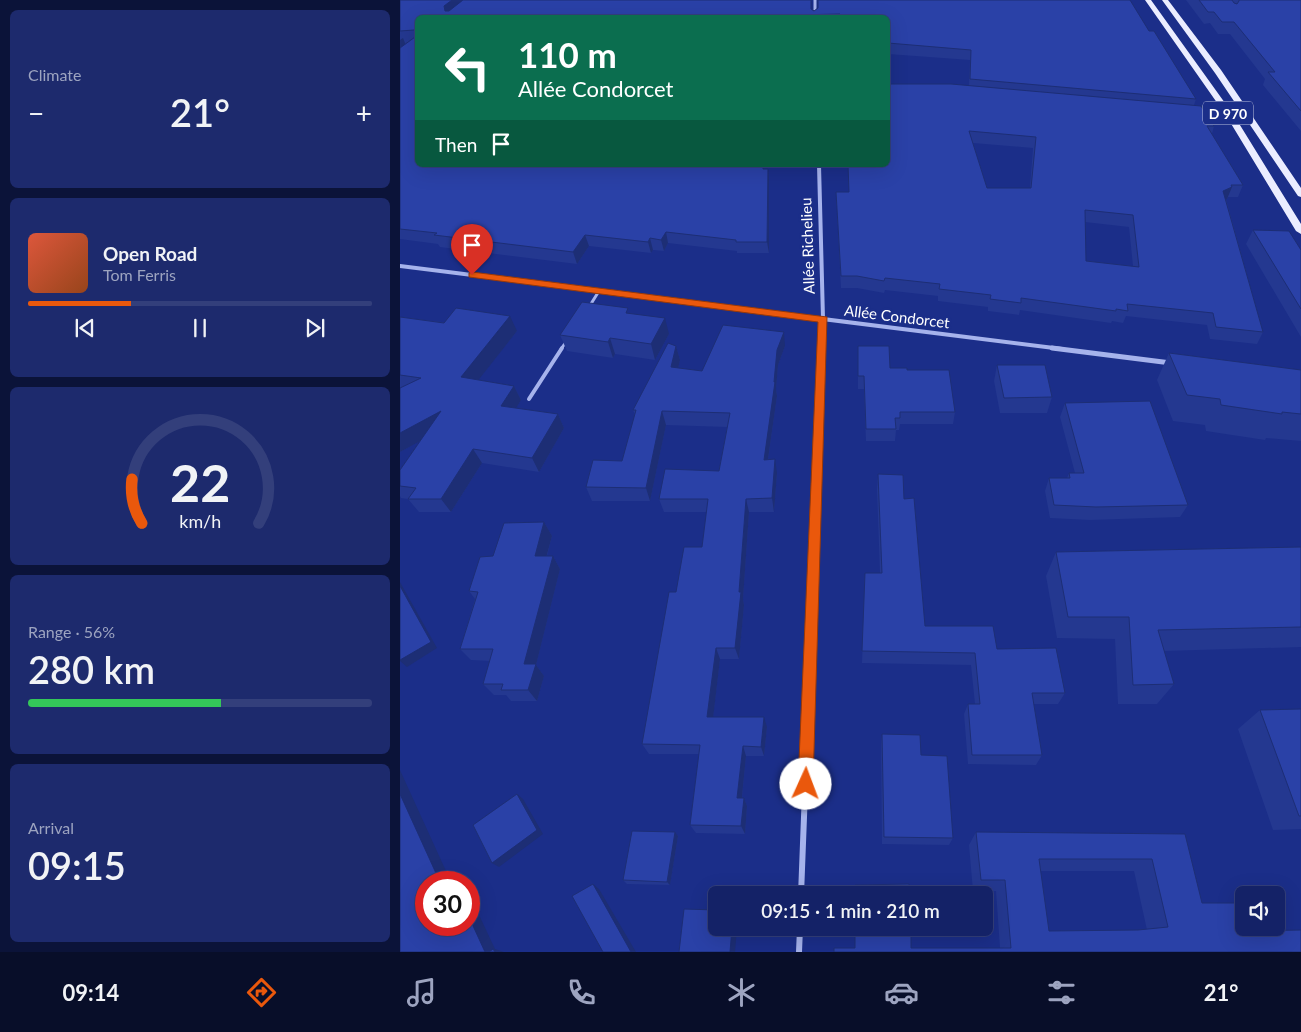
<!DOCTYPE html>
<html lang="en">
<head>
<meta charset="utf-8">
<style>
  :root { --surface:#142267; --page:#1d2a6d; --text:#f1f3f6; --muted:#9da4c0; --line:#333f7b; --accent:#ea580c }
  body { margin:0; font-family:Lato,sans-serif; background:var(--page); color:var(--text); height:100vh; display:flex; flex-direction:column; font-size:19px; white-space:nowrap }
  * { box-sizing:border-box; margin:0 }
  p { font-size:16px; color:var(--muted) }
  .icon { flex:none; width:28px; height:28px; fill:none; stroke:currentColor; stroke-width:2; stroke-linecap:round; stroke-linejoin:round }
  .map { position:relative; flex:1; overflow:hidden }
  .drawer { display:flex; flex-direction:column; gap:10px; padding:10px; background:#0b1339; width:400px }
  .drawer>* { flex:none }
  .hud { position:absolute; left:15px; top:15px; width:475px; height:152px; border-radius:8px; box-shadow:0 5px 20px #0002,0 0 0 1px var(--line); background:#0b6e4f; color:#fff; overflow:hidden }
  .buttons { position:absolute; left:835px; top:886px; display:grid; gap:10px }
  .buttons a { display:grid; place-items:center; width:50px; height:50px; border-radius:8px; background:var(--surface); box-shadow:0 5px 20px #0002,0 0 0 1px var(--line); font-size:25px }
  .speed { position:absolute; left:15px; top:871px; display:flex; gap:10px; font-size:25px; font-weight:700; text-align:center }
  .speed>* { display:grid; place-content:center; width:65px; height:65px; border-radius:50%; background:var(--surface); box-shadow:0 5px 20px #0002,0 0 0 1px var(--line); line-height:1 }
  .speed .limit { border:8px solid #d22; background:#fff; color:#111 }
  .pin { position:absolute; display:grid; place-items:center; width:42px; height:42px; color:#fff; margin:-51px -21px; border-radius:50% 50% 50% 0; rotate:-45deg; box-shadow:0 0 5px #0007 }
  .pin .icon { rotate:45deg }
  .me { position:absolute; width:55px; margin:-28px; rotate:2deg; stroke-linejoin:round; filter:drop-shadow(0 0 4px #0008) }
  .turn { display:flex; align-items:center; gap:18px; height:105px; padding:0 20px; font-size:22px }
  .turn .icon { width:65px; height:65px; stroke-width:2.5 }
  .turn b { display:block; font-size:35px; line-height:42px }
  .then { display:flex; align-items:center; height:48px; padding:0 20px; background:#0003; gap:10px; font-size:19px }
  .big { font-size:38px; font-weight:600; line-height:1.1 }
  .drawer .widget { flex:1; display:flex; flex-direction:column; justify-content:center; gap:8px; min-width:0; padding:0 18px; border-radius:8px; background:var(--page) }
  .drawer .dial { align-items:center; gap:0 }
  .dial svg { height:130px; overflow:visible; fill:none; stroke:var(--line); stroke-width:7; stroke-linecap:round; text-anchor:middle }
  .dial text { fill:var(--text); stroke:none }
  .song { display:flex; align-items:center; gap:15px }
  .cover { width:60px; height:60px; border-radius:8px; background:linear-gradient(135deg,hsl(10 70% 55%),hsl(20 70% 35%)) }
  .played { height:5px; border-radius:2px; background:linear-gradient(90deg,var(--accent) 30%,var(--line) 30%) }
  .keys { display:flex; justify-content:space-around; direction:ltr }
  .heat { display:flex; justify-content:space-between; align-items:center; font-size:28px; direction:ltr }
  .charge { height:8px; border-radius:4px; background:linear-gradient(90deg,#34c759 56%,var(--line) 0) }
  .trip { position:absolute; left:308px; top:886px; width:285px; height:50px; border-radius:8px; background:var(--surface); box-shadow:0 5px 20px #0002,0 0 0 1px var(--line); font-weight:600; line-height:50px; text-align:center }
  .dock { display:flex; height:80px; justify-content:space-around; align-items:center; background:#080e29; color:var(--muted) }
  .dock .icon { width:35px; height:35px }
  .dock .selected { color:var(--accent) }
  .dock b { font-size:22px; color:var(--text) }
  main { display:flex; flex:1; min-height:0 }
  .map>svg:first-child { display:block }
</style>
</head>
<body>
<main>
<section class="drawer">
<div class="widget"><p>Climate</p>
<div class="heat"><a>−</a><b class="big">21°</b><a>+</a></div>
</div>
<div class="widget">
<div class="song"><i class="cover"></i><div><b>Open Road</b><p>Tom Ferris</p></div></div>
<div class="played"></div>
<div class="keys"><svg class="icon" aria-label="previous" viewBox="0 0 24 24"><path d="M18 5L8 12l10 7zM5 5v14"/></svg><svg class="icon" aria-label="pause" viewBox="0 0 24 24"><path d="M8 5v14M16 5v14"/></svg><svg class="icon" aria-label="next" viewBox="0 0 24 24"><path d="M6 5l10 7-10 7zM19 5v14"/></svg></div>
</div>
<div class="widget dial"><svg viewBox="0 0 100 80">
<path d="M14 69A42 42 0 1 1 86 69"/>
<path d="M14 69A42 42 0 0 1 8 42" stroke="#ea580c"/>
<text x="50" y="56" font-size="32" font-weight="700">22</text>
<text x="50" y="72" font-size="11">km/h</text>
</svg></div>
<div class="widget"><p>Range · 56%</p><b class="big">280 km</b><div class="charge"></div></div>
<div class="widget"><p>Arrival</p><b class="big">09:15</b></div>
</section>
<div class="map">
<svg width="901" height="952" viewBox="0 0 901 952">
  <rect width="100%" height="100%" fill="#1b2e89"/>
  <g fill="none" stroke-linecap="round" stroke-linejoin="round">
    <path stroke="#a6b3ec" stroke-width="3" d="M 189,307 L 199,291
      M 161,349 L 166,342"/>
    <path stroke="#a6b3ec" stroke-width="4" d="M 129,399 L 162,348"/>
    <path stroke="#a6b3ec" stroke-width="3" d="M 415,0 L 415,18
      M 802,114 L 831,117"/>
    <path stroke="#a6b3ec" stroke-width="4" d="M 419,165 L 423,319 L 422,349
      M 0,266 L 662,349"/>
    <path stroke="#a6b3ec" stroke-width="5" d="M 652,348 L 771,363
      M 412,610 L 422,348"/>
    <path stroke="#a6b3ec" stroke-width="6" d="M 401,895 L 412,609
      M 399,952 L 400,928"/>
    <path fill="#ebedff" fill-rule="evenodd" d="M 745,0 L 751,0 L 835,117 L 901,224 L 901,234 L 896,231 L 827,117 Z
      M 762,0 L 768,0 L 821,70 L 901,188 L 901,197 L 898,196 L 815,73 Z"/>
  </g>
  <path fill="#243890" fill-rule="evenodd" d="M 0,0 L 412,9 L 414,11 L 749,31 L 796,99 L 794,105 L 814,126 L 812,134 L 843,185 L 838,197 L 828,197 L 827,199 L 826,199 L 863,332 L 857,344 L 810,339 L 807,325 L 726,316 L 723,323 L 712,321 L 711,323 L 620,310 L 619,315 L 588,311 L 588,307 L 538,301 L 538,296 L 485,290 L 484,293 L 457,288 L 441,288 L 436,192 L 448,192 L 569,85 L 570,60 L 488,54 L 488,18 L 18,18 L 349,167 L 363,169 L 368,169 L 369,180 L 369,253 L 337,253 L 337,251 L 268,243 L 264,251 L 253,250 L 251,253 L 189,246 L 177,264 L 40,247 L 38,244 L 0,239 ZM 573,143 L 633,148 L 630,188 L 587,188 ZM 685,222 L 729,227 L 733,266 L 686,261 Z
    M 786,0 L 901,0 L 901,131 L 863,85 L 865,79 L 830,34 L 818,34 L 810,23 L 804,24 Z
    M 853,230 L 901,250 L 901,337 L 846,244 Z
    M 230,313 L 269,334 L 255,360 L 215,354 L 213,358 L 167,351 L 160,335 Z
    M 0,317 L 117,331 L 78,380 L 114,386 L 121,400 L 116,408 L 158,414 L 164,428 L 139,472 L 82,463 L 51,512 L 19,512 L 8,499 L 1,498 L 0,496 L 0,470 L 20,441 L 0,452 Z
    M 276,346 L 280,360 L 278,368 L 302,371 L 385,346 L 378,365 L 376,389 L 377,396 L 368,460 L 377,473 L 374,512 L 349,512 L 343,599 L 344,605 L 339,659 L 320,659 L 313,717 L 367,727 L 364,756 L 346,756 L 342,798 L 344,798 L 347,806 L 345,834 L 296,833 L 290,825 L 299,754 L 249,754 L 242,744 L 276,592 L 302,547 L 307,512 L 264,512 L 259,499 L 319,471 L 327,427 L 266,425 L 250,501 L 192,501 L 186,487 L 222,461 L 235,415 L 233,410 Z
    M 458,346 L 490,368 L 507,370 L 555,412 L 553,424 L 500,424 L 499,430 L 496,430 L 495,441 L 466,441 L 464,389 L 458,389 Z
    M 769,353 L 901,370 L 901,441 L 866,438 L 865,440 L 806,431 L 805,425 L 773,421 L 757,380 Z
    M 597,365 L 652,397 L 647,413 L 600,413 L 594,381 Z
    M 665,403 L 788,505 L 780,517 L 690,520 L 650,518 L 645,491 L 649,478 L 667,478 L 669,473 L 675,473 L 660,417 Z
    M 478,474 L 504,499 L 525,626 L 597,649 L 665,693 L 658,704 L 634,704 L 642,755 L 636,765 L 568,764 L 564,714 L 568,704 L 575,704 L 571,665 L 462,663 L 465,573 L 480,573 L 477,489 Z
    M 144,522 L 152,536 L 147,556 L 153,556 L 160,569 L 136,665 L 144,676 L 137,701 L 111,701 L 106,695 L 94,695 L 83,684 L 90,661 L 71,660 L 60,649 L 75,599 L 69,591 L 93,556 Z
    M 901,547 L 901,647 L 764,651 L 774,684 L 757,704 L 718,704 L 715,639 L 657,638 L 646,576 L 656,552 Z
    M 901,709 L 901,829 L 873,830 L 838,729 L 860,710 Z
    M 482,734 L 521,755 L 553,838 L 549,845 L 482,844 L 481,744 Z
    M 275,832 L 278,836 L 270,885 L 227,884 L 223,880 Z
    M 576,832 L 785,834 L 802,903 L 850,931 L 901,952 L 511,948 L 600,948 L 596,891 L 573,891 L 569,845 ZM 640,871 L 734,871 L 747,930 L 738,930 L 649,931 Z"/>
  <path fill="#1d2e75" d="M 52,0 L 68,0 L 48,16 L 45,11 L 44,6 Z
    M 3,38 L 7,48 L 0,54 L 0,40 Z
    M 368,169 L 369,180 L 369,253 L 367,242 Z
    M 832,187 L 827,199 L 818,202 L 823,191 Z
    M 266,232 L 268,243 L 264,251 L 261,240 Z
    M 185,235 L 189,246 L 177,264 L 173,252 Z
    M 250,238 L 253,250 L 251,253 L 248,242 Z
    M 110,316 L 117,331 L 69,392 L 61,377 Z
    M 265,318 L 269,334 L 255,360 L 251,344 Z
    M 384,332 L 385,346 L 378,365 L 376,389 L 377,396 L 366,473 L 364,460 L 377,350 Z
    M 210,338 L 215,354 L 213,358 L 208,342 Z
    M 276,346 L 280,360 L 275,382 L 271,367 Z
    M 114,386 L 121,400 L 109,420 L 101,406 Z
    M 41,411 L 50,425 L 0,452 L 0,433 Z
    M 262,411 L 266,425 L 250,501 L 246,488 Z
    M 158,414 L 164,428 L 139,472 L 132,458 Z
    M 73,449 L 82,463 L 51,512 L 41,499 Z
    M 375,459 L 377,473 L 374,512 L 372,498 Z
    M 346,499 L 349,512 L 343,599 L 344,605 L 339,659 L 335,648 Z
    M 144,522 L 152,536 L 143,569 L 135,556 Z
    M 153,556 L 160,569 L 136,665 L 144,676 L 137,701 L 128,690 L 124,664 Z
    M 0,582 L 37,648 L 7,667 L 0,661 Z
    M 316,648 L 320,659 L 312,727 L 307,717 Z
    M 364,717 L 367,727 L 364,756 L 361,747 Z
    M 343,746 L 346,756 L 341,806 L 337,798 Z
    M 0,770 L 51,882 L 40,882 L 0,794 Z
    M 117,794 L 123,799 L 143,834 L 99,867 L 92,863 Z
    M 344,798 L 347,806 L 345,834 L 341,826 Z
    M 275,832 L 278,836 L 270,885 L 267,882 Z
    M 193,884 L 199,889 L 236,952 L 231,952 Z
    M 69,900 L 73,902 L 95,949 L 104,952 L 85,952 L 69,917 Z
    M 332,928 L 337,928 L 335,952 L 330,952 Z"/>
  <path fill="#2a41a7" stroke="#1d2e75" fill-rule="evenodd" d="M 0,0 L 52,0 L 44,6 L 45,11 L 49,11 L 63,0 L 411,0 L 411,9 L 414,11 L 418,8 L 418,0 L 730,0 L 749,31 L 754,31 L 796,99 L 570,79 L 571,50 L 488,43 L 488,18 L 440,18 L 440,14 L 394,15 L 394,18 L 18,18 L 18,165 L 347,165 L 347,167 L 363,167 L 363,169 L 368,169 L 367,242 L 336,242 L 336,240 L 266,232 L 261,240 L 250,238 L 248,242 L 185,235 L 173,252 L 34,235 L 37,233 L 0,229 L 0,48 L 15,37 L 17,33 L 14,30 L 0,31 Z
    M 799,0 L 832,0 L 834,3 L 837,4 L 839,1 L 839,0 L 901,0 L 901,111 L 868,72 L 875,72 L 834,22 L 822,22 L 814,12 L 808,12 Z
    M 488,84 L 551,84 L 801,106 L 814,126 L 807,126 L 843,185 L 831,185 L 832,187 L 823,191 L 863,332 L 816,327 L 813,313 L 727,304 L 728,311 L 716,309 L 716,311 L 621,298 L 621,303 L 590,299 L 591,295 L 539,289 L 540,284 L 485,278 L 484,281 L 457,276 L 441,276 L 436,192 L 449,192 L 448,165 L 488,165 ZM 569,131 L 636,137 L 631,188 L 587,188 ZM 685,210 L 733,215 L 739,267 L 686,261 Z
    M 853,230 L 889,231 L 901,250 L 901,309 Z
    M 182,302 L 228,308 L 226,313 L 265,318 L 251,344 L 210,338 L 208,342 L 160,335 Z
    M 56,308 L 110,316 L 61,377 L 114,386 L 101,406 L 158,414 L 132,458 L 73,449 L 41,499 L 8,499 L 16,488 L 0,486 L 0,470 L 41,411 L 0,433 L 0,388 L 21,378 L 0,375 L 0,317 L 44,323 Z
    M 323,325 L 384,332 L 377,350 L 374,382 L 375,382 L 364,460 L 375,459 L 372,498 L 346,499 L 339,592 L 341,592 L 335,648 L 316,648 L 307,717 L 364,717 L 361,747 L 343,746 L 337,798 L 344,798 L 341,826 L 290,825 L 300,745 L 242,744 L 269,592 L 276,592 L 284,547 L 302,547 L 308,499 L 259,499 L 265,469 L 319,471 L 330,413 L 262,411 L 246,488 L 186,487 L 193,460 L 222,461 L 236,410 L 233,410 L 268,343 L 276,346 L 271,367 L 302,371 Z
    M 458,346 L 489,346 L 490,368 L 507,368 L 507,370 L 549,370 L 555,412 L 500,412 L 500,418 L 495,418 L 496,429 L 466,429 L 464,376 L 458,376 Z
    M 769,353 L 901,370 L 901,414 L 882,412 L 882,414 L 821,405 L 820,399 L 787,395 Z
    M 597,365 L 645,365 L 652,397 L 604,398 Z
    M 750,401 L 788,505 L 696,507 L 654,505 L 649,478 L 670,478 L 669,473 L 684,473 L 665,403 Z
    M 478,474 L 503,475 L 504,499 L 514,498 L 525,626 L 593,626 L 597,649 L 656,648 L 665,693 L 632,693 L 642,755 L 572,755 L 568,704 L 580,704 L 575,653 L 462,651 L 465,573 L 482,573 Z
    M 144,522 L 135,556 L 153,556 L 124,664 L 136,664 L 128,690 L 101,690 L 103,684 L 83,684 L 93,649 L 60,649 L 78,592 L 69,591 L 80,557 L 93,556 L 104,523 Z
    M 901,547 L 901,627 L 758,630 L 774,684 L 733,685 L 729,617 L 668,617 L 656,552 Z
    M 0,586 L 31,642 L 0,660 Z
    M 901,709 L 901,816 L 899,816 L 860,710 Z
    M 482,734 L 520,735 L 521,755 L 547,756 L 553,838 L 484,837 Z
    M 0,794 L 40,882 L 26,882 L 26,925 L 69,925 L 69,917 L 85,952 L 0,952 Z
    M 117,794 L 137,830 L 92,863 L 73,825 Z
    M 232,831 L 275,832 L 267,882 L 223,880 Z
    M 576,832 L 785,834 L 802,903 L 841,903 L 844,912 L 844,928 L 849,928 L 850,931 L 901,930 L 901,952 L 434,952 L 434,948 L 455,948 L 455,928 L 511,928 L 511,948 L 611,948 L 605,880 L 581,880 ZM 639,859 L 752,859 L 768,927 L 738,930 L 649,931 Z
    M 193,884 L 231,952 L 203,952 L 172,896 Z
    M 509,884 L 510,895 L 455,895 L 455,885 Z
    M 284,909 L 316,910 L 316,928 L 332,928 L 330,952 L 279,952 Z
    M 93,949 L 95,952 L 89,952 Z"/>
  <path fill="#ea580c" stroke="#983908" d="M 72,272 L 427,317 L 413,784 L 411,789 L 406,792 L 400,789 L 398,784 L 418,322 L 69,277 L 69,273 Z"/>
  <g text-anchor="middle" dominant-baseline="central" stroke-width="5" stroke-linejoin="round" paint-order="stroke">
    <rect fill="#1b2e89" stroke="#bbc0dc" stroke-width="1" x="803" y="101.5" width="50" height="23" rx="4"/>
    <g font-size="14" font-weight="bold" fill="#fff">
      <text x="828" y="113">D 970</text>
    </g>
    <g font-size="15" fill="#fff" stroke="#1b2e89">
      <text transform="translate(407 246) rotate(-92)">Allée Richelieu</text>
      <text transform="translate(497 316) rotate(7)">Allée Condorcet</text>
    </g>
  </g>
</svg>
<div class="buttons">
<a><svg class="icon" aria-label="sound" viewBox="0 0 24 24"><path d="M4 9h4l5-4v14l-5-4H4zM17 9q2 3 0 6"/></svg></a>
</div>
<div class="speed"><div class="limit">30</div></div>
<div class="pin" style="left:72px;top:275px;background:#d93025"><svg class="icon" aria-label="arrive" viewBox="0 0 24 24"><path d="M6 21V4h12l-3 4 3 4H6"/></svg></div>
<svg class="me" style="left:406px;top:784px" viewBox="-20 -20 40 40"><circle r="19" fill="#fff"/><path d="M0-13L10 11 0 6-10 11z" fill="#ea580c"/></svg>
<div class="trip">09:15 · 1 min · 210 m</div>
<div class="hud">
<div class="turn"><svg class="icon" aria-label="left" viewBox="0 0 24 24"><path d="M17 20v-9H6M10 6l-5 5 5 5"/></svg><div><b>110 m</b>Allée Condorcet</div></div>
<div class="then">Then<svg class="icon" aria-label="arrive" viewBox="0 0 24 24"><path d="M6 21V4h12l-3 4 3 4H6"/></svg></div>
</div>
</div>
</main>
<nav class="dock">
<b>09:14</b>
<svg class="icon selected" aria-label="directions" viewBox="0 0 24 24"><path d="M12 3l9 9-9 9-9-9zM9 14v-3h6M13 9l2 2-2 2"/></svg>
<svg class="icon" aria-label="music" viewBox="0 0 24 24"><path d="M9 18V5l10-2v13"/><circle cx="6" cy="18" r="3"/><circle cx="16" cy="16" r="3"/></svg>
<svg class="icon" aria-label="phone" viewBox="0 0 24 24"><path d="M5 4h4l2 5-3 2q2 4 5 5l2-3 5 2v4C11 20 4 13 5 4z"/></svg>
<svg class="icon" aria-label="climate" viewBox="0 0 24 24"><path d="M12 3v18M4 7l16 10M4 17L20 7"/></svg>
<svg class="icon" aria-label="car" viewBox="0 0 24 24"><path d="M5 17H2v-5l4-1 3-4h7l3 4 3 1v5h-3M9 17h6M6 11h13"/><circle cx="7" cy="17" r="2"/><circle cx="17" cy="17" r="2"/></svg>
<svg class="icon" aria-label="filters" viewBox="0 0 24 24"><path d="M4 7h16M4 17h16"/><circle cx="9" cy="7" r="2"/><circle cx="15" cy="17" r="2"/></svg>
<b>21°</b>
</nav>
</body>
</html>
